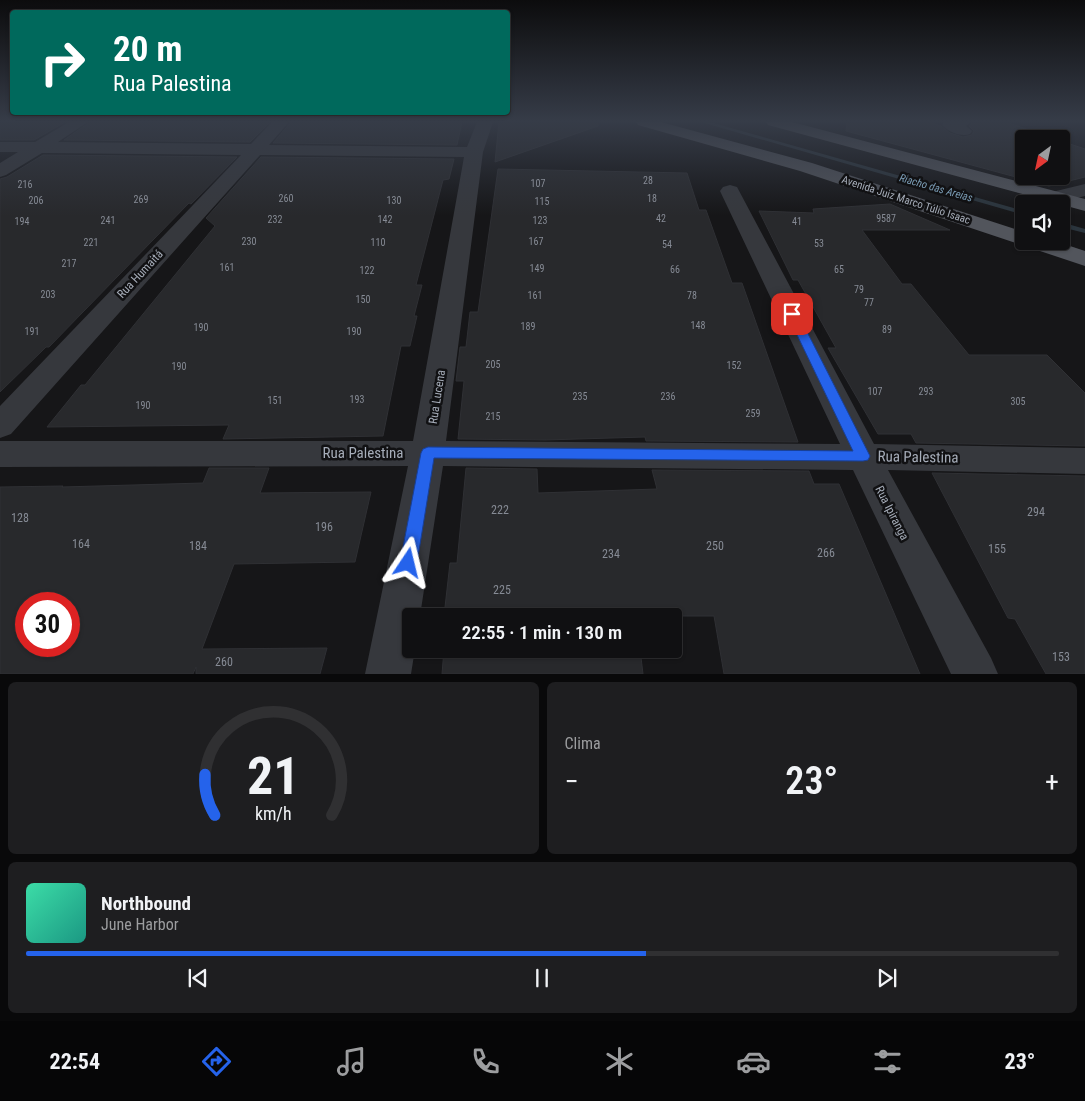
<!DOCTYPE html>
<html lang="pt">
<head>
<meta charset="utf-8">
<style>
  :root { --surface:#101012; --page:#1e1e20; --text:#f1f3f6; --muted:#9c9d9f; --line:#303032; --accent:#2563eb }
  body { margin:0; font-family:"Roboto Condensed",sans-serif; background:var(--page); color:var(--text); height:100vh; display:flex; flex-direction:column; font-size:19px; white-space:nowrap }
  * { box-sizing:border-box; margin:0 }
  p { font-size:16px; color:var(--muted) }
  .icon { flex:none; width:28px; height:28px; fill:none; stroke:currentColor; stroke-width:2; stroke-linecap:round; stroke-linejoin:round }
  .map { position:relative; height:674px; overflow:hidden }
  .panel { display:flex; flex-direction:column; gap:8px; padding:8px; background:#09090a; flex:1 }
  .panel>* { flex:none }
  .top-card { position:absolute; left:10px; top:10px; width:500px; height:105px; border-radius:5px; box-shadow:0 1px 4px #0004,0 0 0 1px var(--line); background:#00695c; color:#fff; overflow:hidden }
  .needle { width:32px; rotate:213deg }
  .buttons { position:absolute; left:1015px; top:130px; display:grid; gap:10px }
  .buttons a { display:grid; place-items:center; width:55px; height:55px; border-radius:5px; background:var(--surface); box-shadow:0 1px 4px #0004,0 0 0 1px var(--line); font-size:25px }
  .speed { position:absolute; left:15px; top:592px; display:flex; gap:10px; font-size:25px; font-weight:700; text-align:center }
  .speed>* { display:grid; place-content:center; width:65px; height:65px; border-radius:50%; background:var(--surface); box-shadow:0 1px 4px #0004,0 0 0 1px var(--line); line-height:1 }
  .speed .limit { border:8px solid #d22; background:#fff; color:#111 }
  .pin { position:absolute; display:grid; place-items:center; width:42px; height:42px; color:#fff; margin:-21px; border-radius:10px; box-shadow:0 2px 8px #0006 }
  .me { position:absolute; width:55px; margin:-28px; rotate:10deg; stroke-linejoin:round; filter:drop-shadow(0 0 4px #0008) }
  .turn { display:flex; align-items:center; gap:18px; height:105px; padding:0 20px; font-size:22px }
  .turn .icon { width:65px; height:65px; stroke-width:2.5 }
  .turn b { display:block; font-size:35px; line-height:42px }
  .big { font-size:38px; font-weight:600; line-height:1.1 }
  .panel .tile { flex:1; display:flex; flex-direction:column; justify-content:center; gap:8px; min-width:0; padding:0 18px; border-radius:8px; background:var(--page) }
  .panel .dial { align-items:center; gap:0 }
  .dial svg { height:130px; overflow:visible; fill:none; stroke:var(--line); stroke-width:7; stroke-linecap:round; text-anchor:middle }
  .dial text { fill:var(--text); stroke:none }
  .song { display:flex; align-items:center; gap:15px }
  .cover { width:60px; height:60px; border-radius:8px; background:linear-gradient(135deg,hsl(160 70% 55%),hsl(170 70% 35%)) }
  .played { height:5px; border-radius:2px; background:linear-gradient(90deg,var(--accent) 60%,var(--line) 60%) }
  .keys { display:flex; justify-content:space-around; direction:ltr }
  .heat { display:flex; justify-content:space-between; align-items:center; font-size:28px; direction:ltr }
  .panel .tiles { flex:1; display:grid; gap:8px; grid-template-columns:1fr 1fr }
  .tile:last-child { grid-column:span 2 }
  .trip { position:absolute; left:402px; top:608px; width:280px; height:50px; border-radius:5px; background:var(--surface); box-shadow:0 1px 4px #0004,0 0 0 1px var(--line); font-weight:600; line-height:50px; text-align:center }
  .menu { display:flex; height:80px; justify-content:space-around; align-items:center; background:#060607; color:var(--muted) }
  .menu .icon { width:35px; height:35px }
  .menu .current { color:var(--accent) }
  .menu b { font-size:22px; color:var(--text) }
  .map>svg:first-child { display:block }
</style>
</head>
<body>
<div class="map">
<svg width="1085" height="674" viewBox="0 0 1085 674">
  <rect width="100%" height="100%" fill="#161618"/>
  <g fill="none" stroke-linecap="round" stroke-linejoin="round">
    <path fill="#2b353d" fill-rule="evenodd" d="M 701,122 L 710,122 L 1024,211 L 1024,215 Z
      M 1061,222 L 1085,229 L 1085,233 L 1061,227 Z"/>
  </g>
  <path fill="#28292c" stroke="#2f3034" fill-rule="evenodd" d="M 0,122 L 65,122 L 34,140 L 0,140 Z
    M 90,122 L 270,122 L 250,142 L 64,140 Z
    M 291,122 L 462,122 L 457,145 L 273,143 Z
    M 499,122 L 598,122 L 598,126 L 495,162 Z
    M 847,122 L 929,122 L 941,126 L 950,133 L 963,137 L 972,135 L 974,131 L 969,126 L 972,123 L 1006,122 L 1055,139 L 1024,139 L 1024,176 L 1061,176 L 1061,141 L 1085,149 L 1085,177 L 1049,186 L 846,131 Z
    M 43,155 L 237,157 L 191,204 L 189,203 L 49,347 L 46,347 L 0,392 L 0,179 L 7,177 Z
    M 261,157 L 454,159 L 449,179 L 443,180 L 416,285 L 422,285 L 414,316 L 417,316 L 410,346 L 401,346 L 383,436 L 223,439 L 229,425 L 47,427 L 81,385 L 85,385 L 215,226 L 206,218 Z
    M 498,169 L 687,173 L 699,210 L 706,210 L 732,283 L 742,283 L 798,442 L 646,441 L 645,437 L 545,440 L 458,439 L 464,381 L 456,381 L 460,347 L 466,347 L 470,312 L 478,312 Z
    M 890,204 L 950,230 L 862,230 L 902,284 L 911,284 L 969,355 L 1047,355 L 1085,393 L 1085,446 L 916,443 L 911,434 L 878,434 L 828,348 L 836,348 L 798,280 L 793,280 L 759,211 L 814,213 L 813,209 Z
    M 209,468 L 269,468 L 260,493 L 371,492 L 355,562 L 234,564 L 202,649 L 327,648 L 320,674 L 196,674 L 196,667 L 193,674 L 0,674 L 0,487 L 63,486 L 62,487 L 203,483 ZM 26,604 L 69,604 L 69,646 L 26,646 Z
    M 466,468 L 537,469 L 538,493 L 657,489 L 652,470 L 809,471 L 814,484 L 839,484 L 920,674 L 724,674 L 714,616 L 444,616 L 450,563 L 457,563 Z
    M 932,473 L 1085,476 L 1085,674 L 1046,674 L 1015,619 L 1008,618 Z
    M 444,649 L 640,649 L 643,674 L 442,674 Z"/>
  <g fill="none" stroke-linecap="round" stroke-linejoin="round">
    <path fill="#36383d" fill-rule="evenodd" d="M 69,122 L 88,122 L 58,142 L 251,144 L 272,122 L 289,122 L 269,145 L 467,147 L 477,122 L 493,122 L 483,152 L 446,441 L 840,444 L 720,191 L 723,187 L 730,185 L 737,187 L 874,444 L 1085,448 L 1085,474 L 888,470 L 991,658 L 998,674 L 951,674 L 853,470 L 443,466 L 420,616 L 411,616 L 411,649 L 415,649 L 411,674 L 365,674 L 408,466 L 0,467 L 0,441 L 413,441 L 464,157 L 260,155 L 11,434 L 0,438 L 0,406 L 241,155 L 42,153 L 6,175 L 0,177 L 0,163 L 18,152 L 0,152 L 0,142 L 35,142 Z
      M 944,122 L 971,122 L 966,126 L 972,131 L 970,134 C 961,137 948,132 942,125 Z
      M 1085,184 L 1085,196 L 1055,203 L 1048,201 L 1045,197 L 1048,193 Z"/>
    <path fill="#52555c" fill-rule="evenodd" d="M 636,122 L 661,122 L 812,163 L 1024,232 L 1024,241 L 1055,241 L 1085,251 L 1085,266 L 800,171 L 638,125 Z
      M 766,122 L 792,122 L 1085,199 L 1085,211 L 768,125 Z"/>
  </g>
  <linearGradient id="sky" x2="0" y2="1"><stop stop-color="#0c0c0d"/><stop offset="0.56" stop-color="#363c48"/><stop offset="1" stop-color="#363c48" stop-opacity="0"/></linearGradient>
  <rect width="1085" height="216" fill="url(#sky)"/>
  <path fill="#2563eb" stroke="#184099" d="M 792,311 L 798,314 L 870,456 L 868,460 L 863,461 L 434,458 L 417,563 L 414,568 L 408,570 L 402,568 L 400,563 L 421,453 L 423,449 L 428,447 L 853,451 L 787,314 Z"/>
  <g text-anchor="middle" dominant-baseline="central" stroke-width="5" stroke-linejoin="round" paint-order="stroke">
    <g font-size="10" fill="#868b95">
      <text x="648" y="180">28</text>
      <text x="538" y="183">107</text>
      <text x="25" y="184">216</text>
      <text x="286" y="198">260</text>
      <text x="652" y="198">18</text>
      <text x="141" y="199">269</text>
      <text x="36" y="200">206</text>
      <text x="394" y="200">130</text>
      <text x="542" y="201">115</text>
      <text x="661" y="218">42</text>
      <text x="886" y="218">9587</text>
      <text x="275" y="219">232</text>
      <text x="385" y="219">142</text>
      <text x="108" y="220">241</text>
      <text x="540" y="220">123</text>
      <text x="22" y="221">194</text>
      <text x="797" y="221">41</text>
      <text x="249" y="241">230</text>
      <text x="536" y="241">167</text>
      <text x="91" y="242">221</text>
      <text x="378" y="242">110</text>
      <text x="819" y="243">53</text>
      <text x="667" y="244">54</text>
      <text x="69" y="263">217</text>
      <text x="227" y="267">161</text>
      <text x="537" y="268">149</text>
      <text x="675" y="269">66</text>
      <text x="839" y="269">65</text>
      <text x="367" y="270">122</text>
      <text x="859" y="289">79</text>
      <text x="48" y="294">203</text>
      <text x="535" y="295">161</text>
      <text x="692" y="295">78</text>
      <text x="363" y="299">150</text>
      <text x="869" y="302">77</text>
      <text x="698" y="325">148</text>
      <text x="528" y="326">189</text>
      <text x="201" y="327">190</text>
      <text x="887" y="329">89</text>
      <text x="32" y="331">191</text>
      <text x="354" y="331">190</text>
      <text x="493" y="364">205</text>
      <text x="734" y="365">152</text>
      <text x="179" y="366">190</text>
      <text x="875" y="391">107</text>
      <text x="926" y="391">293</text>
      <text x="580" y="396">235</text>
      <text x="668" y="396">236</text>
      <text x="357" y="399">193</text>
      <text x="275" y="400">151</text>
      <text x="1018" y="401">305</text>
      <text x="143" y="405">190</text>
      <text x="753" y="413">259</text>
      <text x="493" y="416">215</text>
    </g>
    <g font-size="11" font-style="italic" fill="#7b9db6" stroke="#111113">
      <text transform="translate(936 188) rotate(16)">Riacho das Areias</text>
    </g>
    <g font-size="11" fill="#a6adb9" stroke="#111113">
      <text transform="translate(906 200) rotate(18)">Avenida Juiz Marco Túlio Isaac</text>
    </g>
    <g font-size="12" fill="#a6adb9" stroke="#111113">
      <text transform="translate(140 274) rotate(-47)">Rua Humaitá</text>
      <text transform="translate(437 397) rotate(-81)">Rua Lucena</text>
      <text transform="translate(892 513) rotate(63)">Rua Ipiranga</text>
    </g>
    <g font-size="12" fill="#868b95">
      <text x="500" y="510">222</text>
      <text x="1036" y="512">294</text>
      <text x="20" y="518">128</text>
      <text x="324" y="527">196</text>
      <text x="81" y="544">164</text>
      <text x="198" y="546">184</text>
      <text x="715" y="546">250</text>
      <text x="997" y="549">155</text>
      <text x="826" y="553">266</text>
      <text x="611" y="554">234</text>
      <text x="502" y="590">225</text>
      <text x="1061" y="657">153</text>
      <text x="224" y="662">260</text>
    </g>
    <g font-size="15" fill="#a6adb9" stroke="#111113">
      <text x="363" y="453">Rua Palestina</text>
      <text transform="translate(918 457) rotate(1)">Rua Palestina</text>
    </g>
  </g>
</svg>
<div class="buttons">
<a><svg class="needle" viewBox="-14 -14 28 28"><path d="M0-13l5 13h-10z" fill="#e53935"/><path d="M0 13l5-13h-10z" fill="#9c9d9f"/></svg></a>
<a><svg class="icon" aria-label="sound" viewBox="0 0 24 24"><path d="M4 9h4l5-4v14l-5-4H4zM17 9q2 3 0 6"/></svg></a>
</div>
<div class="speed"><div class="limit">30</div></div>
<div class="pin" style="left:792px;top:314px;background:#d93025"><svg class="icon" aria-label="arrive" viewBox="0 0 24 24"><path d="M6 21V4h12l-3 4 3 4H6"/></svg></div>
<svg class="me" style="left:408px;top:563px" viewBox="-20 -20 40 40"><path d="M0-17L14 15 0 8-14 15z" fill="#2563eb" stroke="#fff" stroke-width="4"/></svg>
<div class="trip">22:55 · 1 min · 130 m</div>
<div class="top-card">
<div class="turn"><svg class="icon" aria-label="right" viewBox="0 0 24 24"><path d="M7 20v-9h11M14 6l5 5-5 5"/></svg><div><b>20 m</b>Rua Palestina</div></div>
</div>
</div>
<section class="panel">
<div class="tiles">
<div class="tile dial"><svg viewBox="0 0 100 80">
<path d="M14 69A42 42 0 1 1 86 69"/>
<path d="M14 69A42 42 0 0 1 8 44" stroke="#2563eb"/>
<text x="50" y="56" font-size="32" font-weight="700">21</text>
<text x="50" y="72" font-size="11">km/h</text>
</svg></div>
<div class="tile"><p>Clima</p>
<div class="heat"><a>−</a><b class="big">23°</b><a>+</a></div>
</div>
<div class="tile">
<div class="song"><i class="cover"></i><div><b>Northbound</b><p>June Harbor</p></div></div>
<div class="played"></div>
<div class="keys"><svg class="icon" aria-label="previous" viewBox="0 0 24 24"><path d="M18 5L8 12l10 7zM5 5v14"/></svg><svg class="icon" aria-label="pause" viewBox="0 0 24 24"><path d="M8 5v14M16 5v14"/></svg><svg class="icon" aria-label="next" viewBox="0 0 24 24"><path d="M6 5l10 7-10 7zM19 5v14"/></svg></div>
</div>
</div>
</section>
<nav class="menu">
<b>22:54</b>
<svg class="icon current" aria-label="directions" viewBox="0 0 24 24"><path d="M12 3l9 9-9 9-9-9zM9 14v-3h6M13 9l2 2-2 2"/></svg>
<svg class="icon" aria-label="music" viewBox="0 0 24 24"><path d="M9 18V5l10-2v13"/><circle cx="6" cy="18" r="3"/><circle cx="16" cy="16" r="3"/></svg>
<svg class="icon" aria-label="phone" viewBox="0 0 24 24"><path d="M5 4h4l2 5-3 2q2 4 5 5l2-3 5 2v4C11 20 4 13 5 4z"/></svg>
<svg class="icon" aria-label="climate" viewBox="0 0 24 24"><path d="M12 3v18M4 7l16 10M4 17L20 7"/></svg>
<svg class="icon" aria-label="car" viewBox="0 0 24 24"><path d="M5 17H2v-5l4-1 3-4h7l3 4 3 1v5h-3M9 17h6M6 11h13"/><circle cx="7" cy="17" r="2"/><circle cx="17" cy="17" r="2"/></svg>
<svg class="icon" aria-label="filters" viewBox="0 0 24 24"><path d="M4 7h16M4 17h16"/><circle cx="9" cy="7" r="2"/><circle cx="15" cy="17" r="2"/></svg>
<b>23°</b>
</nav>
</body>
</html>
